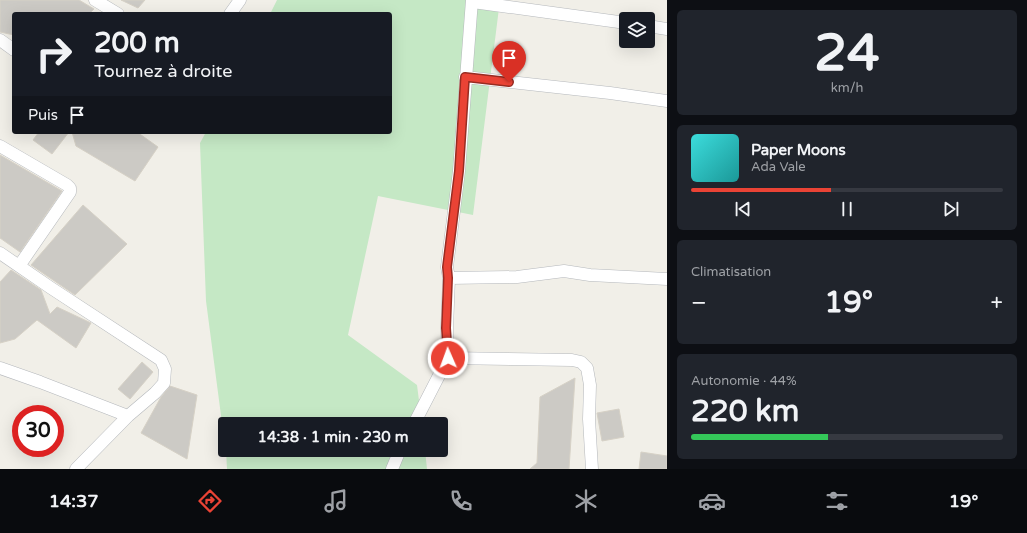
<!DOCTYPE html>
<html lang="fr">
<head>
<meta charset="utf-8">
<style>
  :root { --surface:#171b24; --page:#20242c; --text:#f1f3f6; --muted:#9ea1a6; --line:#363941; --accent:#ea4335 }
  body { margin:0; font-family:"Varela Round",sans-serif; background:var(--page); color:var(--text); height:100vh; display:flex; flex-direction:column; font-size:15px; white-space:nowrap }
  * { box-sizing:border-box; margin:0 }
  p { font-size:13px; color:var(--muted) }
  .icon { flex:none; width:22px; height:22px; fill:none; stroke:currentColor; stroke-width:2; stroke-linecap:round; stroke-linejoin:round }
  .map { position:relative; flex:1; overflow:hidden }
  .drawer { display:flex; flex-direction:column; gap:10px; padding:10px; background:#0d0f14; width:360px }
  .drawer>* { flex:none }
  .banner { position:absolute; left:12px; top:12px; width:380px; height:122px; border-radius:4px; box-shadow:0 4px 16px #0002; background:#171b24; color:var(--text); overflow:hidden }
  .fabs { position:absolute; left:619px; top:12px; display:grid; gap:8px }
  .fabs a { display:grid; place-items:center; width:36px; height:36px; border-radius:4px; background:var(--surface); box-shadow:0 4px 16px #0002; font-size:20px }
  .speed { position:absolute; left:12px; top:405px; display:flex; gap:8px; font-size:20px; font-weight:700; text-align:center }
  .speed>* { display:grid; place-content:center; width:52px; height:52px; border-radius:50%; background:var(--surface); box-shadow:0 4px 16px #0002; line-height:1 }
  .speed .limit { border:6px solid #d22; background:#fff; color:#111 }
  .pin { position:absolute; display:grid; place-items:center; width:34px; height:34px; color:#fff; margin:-41px -17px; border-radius:50% 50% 50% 0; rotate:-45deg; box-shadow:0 0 4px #0007 }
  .pin .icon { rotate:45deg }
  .me { position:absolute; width:44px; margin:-22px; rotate:358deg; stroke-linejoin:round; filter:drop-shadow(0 0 3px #0008) }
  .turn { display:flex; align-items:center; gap:14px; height:84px; padding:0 16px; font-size:18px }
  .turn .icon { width:52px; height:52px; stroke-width:2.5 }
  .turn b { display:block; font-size:28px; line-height:34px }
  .then { display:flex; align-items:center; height:38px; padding:0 16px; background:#0003; gap:8px; font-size:15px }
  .big { font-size:30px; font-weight:700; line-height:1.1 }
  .drawer .tile { flex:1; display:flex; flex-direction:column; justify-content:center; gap:6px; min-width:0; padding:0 14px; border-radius:6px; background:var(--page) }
  .drawer .dial { align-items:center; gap:0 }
  .dial b { font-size:52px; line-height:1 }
  .song { display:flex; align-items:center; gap:12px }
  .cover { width:48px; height:48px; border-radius:6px; background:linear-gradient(135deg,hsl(180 70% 55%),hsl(180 70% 35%)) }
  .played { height:4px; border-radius:2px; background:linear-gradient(90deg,var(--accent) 45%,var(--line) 45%) }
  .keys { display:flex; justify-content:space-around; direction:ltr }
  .heat { display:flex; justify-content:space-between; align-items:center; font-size:22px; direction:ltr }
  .charge { height:6px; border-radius:3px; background:linear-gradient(90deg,#34c759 44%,var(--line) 0) }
  .trip { position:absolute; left:218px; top:417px; width:230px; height:40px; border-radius:4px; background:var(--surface); box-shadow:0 4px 16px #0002; font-weight:700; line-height:40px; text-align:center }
  .dock { display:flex; height:64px; justify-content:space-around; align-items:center; background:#090b0e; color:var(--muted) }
  .dock .icon { width:28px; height:28px }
  .dock .active { color:var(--accent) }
  .dock b { font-size:18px; color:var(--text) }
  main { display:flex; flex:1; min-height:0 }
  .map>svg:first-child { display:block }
</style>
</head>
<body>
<main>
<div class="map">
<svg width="667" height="469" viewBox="0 0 667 469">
  <rect width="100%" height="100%" fill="#f1efe8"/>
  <path fill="#c5e8c5" d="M 277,0 L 500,0 L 473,215 L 378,196 L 348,335 L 417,385 L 422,424 L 225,424 L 225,446 L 206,301 L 200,143 L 206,132 L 390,132 L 390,14 L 270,14 Z
    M 226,450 L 425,450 L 427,469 L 227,469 Z"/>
  <path fill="#cccac5" stroke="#d6d1c6" d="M 0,0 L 79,0 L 94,9 L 89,14 L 14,14 L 14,35 L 0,32 Z
    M 121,0 L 145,0 L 138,8 Z
    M 39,132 L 69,132 L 52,154 L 33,140 Z
    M 72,132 L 137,132 L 158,147 L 135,181 L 76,146 Z
    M 0,155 L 62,191 L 20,252 L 0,238 Z
    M 83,205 L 127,244 L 75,295 L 31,265 Z
    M 11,270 L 41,290 L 50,314 L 57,307 L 91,323 L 76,348 L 37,320 L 15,339 L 0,343 L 0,282 Z
    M 142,362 L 153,372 L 130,399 L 118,389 Z
    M 575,378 L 569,469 L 530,469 L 537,463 L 540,397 Z
    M 170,386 L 197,395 L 187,459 L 141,433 L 161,397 Z
    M 619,409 L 624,437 L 602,441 L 597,413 Z
    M 641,452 L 667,456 L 667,469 L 639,469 Z"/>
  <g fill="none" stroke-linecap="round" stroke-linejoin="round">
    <g stroke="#b5b8bc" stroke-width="13">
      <path id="minor" d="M 95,0 L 118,14
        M 473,2 L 626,23
        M 230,14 L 240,0
        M 648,26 L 667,29
        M 0,40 L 14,50
        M 465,77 L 610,93 L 667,101
        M 0,146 L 67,185 L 70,188 L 70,192 L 19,266
        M 0,253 L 51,288 L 161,360 L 165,369 L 164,383 L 155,393 L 128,416 L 76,469
        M 449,278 L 517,277 L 564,271 L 590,275 L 667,279
        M 448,358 L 572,360 L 581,362 L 587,368 L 590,385 L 589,419 L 592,469
        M 0,368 L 40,382 L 128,416
        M 414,424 L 448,358 L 447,328 L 449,278 L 447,267 L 459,171 L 472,0
        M 392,469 L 400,450"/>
    </g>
    <use href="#minor" stroke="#fff" stroke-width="12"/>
  </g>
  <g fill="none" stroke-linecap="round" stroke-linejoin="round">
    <g stroke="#982c22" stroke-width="10">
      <path id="route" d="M 448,358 L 446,328 L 448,278 L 447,267 L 459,171 L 465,77 L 509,82"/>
    </g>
    <use href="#route" stroke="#ea4335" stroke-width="7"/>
  </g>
</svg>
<div class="fabs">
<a><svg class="icon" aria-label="layers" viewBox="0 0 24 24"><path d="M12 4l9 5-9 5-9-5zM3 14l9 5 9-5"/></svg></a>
</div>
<div class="speed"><div class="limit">30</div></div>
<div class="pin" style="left:509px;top:82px;background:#d93025"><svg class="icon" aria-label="arrive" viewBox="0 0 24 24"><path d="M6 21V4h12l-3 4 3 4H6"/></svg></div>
<svg class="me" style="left:448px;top:358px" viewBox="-20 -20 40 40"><circle r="17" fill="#ea4335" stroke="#fff" stroke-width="3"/><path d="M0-11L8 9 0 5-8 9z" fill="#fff"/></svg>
<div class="trip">14:38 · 1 min · 230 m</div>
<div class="banner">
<div class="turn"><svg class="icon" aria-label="right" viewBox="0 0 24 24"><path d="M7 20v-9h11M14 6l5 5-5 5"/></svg><div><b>200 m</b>Tournez à droite</div></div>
<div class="then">Puis<svg class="icon" aria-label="arrive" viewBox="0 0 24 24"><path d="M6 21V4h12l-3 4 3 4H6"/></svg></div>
</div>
</div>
<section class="drawer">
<div class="tile dial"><b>24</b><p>km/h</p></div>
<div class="tile">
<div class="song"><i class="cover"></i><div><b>Paper Moons</b><p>Ada Vale</p></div></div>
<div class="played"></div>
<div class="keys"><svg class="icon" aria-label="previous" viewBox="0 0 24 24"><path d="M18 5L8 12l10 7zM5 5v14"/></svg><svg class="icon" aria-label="pause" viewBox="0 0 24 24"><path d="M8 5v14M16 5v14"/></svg><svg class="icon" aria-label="next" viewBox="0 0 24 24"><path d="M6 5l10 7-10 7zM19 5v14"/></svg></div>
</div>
<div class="tile"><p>Climatisation</p>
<div class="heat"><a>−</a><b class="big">19°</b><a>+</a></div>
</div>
<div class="tile"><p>Autonomie · 44%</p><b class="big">220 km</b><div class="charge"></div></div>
</section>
</main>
<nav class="dock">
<b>14:37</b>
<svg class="icon active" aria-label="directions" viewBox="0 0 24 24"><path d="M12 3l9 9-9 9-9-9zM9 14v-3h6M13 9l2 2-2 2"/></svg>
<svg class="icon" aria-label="music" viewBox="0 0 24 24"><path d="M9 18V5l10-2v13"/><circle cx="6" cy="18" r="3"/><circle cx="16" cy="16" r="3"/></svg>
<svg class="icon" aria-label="phone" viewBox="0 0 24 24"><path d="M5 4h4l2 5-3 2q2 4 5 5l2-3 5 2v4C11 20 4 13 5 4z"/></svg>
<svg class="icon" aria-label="climate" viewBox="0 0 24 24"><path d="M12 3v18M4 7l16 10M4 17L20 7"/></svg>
<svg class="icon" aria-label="car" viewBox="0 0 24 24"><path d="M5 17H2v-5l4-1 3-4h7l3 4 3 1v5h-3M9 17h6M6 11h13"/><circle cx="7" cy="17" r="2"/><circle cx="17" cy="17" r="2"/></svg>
<svg class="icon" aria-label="filters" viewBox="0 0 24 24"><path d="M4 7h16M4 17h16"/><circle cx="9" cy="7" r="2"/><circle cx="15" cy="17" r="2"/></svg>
<b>19°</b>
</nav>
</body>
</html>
